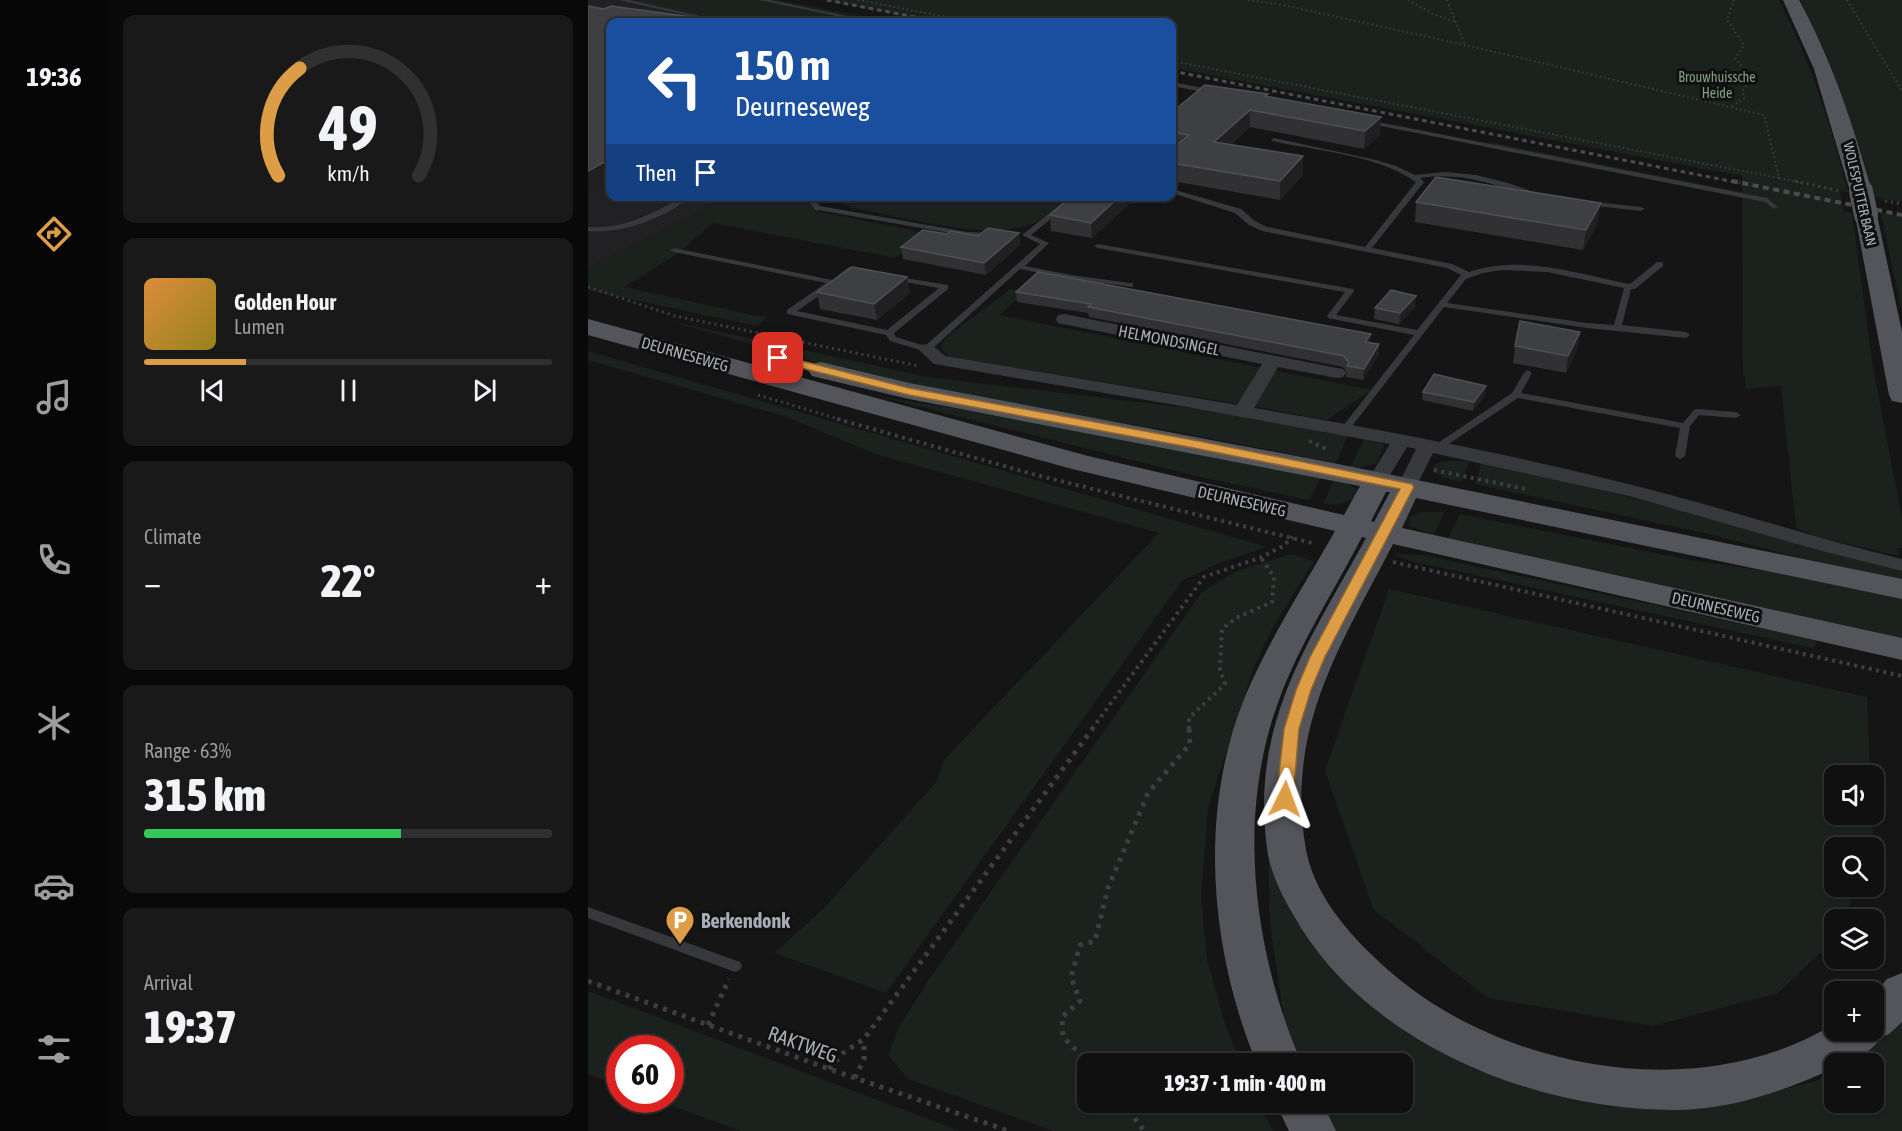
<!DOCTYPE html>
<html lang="en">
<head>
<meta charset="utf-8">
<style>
  :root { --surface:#101010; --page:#191919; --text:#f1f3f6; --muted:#9c9d9f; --line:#303030; --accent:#dd9c46 }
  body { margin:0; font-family:"Asap Condensed",sans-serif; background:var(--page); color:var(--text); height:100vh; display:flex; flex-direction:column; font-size:22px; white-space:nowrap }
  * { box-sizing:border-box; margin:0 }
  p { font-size:20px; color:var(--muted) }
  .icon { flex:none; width:33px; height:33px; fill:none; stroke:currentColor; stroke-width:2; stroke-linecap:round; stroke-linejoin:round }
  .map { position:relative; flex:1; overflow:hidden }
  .sheet { display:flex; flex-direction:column; gap:15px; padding:15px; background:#090909; width:480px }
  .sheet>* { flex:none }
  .guide { position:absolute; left:18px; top:18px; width:570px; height:183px; border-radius:12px; box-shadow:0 2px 4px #0004,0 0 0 2px var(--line); background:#1a4fa0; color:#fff; overflow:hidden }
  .buttons { position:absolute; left:1236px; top:765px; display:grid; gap:12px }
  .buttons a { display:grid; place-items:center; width:60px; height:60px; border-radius:12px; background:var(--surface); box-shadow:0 2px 4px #0004,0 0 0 2px var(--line); font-size:30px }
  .speed { position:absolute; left:18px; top:1035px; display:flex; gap:12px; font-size:30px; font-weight:700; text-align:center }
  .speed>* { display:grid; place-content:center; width:78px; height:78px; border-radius:50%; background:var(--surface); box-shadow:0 2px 4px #0004,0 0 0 2px var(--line); line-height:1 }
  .speed .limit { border:9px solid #d22; background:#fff; color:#111 }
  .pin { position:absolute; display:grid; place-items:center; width:51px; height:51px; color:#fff; margin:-26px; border-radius:12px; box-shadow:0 3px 9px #0006 }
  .me { position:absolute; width:66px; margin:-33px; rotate:3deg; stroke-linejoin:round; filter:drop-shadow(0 0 4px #0008) }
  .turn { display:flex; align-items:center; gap:21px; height:126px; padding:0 30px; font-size:27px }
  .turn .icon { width:78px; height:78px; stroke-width:2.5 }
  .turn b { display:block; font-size:42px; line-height:51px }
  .then { display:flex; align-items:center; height:57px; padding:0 30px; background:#0003; gap:12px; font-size:22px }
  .big { font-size:45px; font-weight:800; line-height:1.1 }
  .sheet .tile { flex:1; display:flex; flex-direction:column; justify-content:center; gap:9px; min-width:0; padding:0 21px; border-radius:12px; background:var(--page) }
  .sheet .dial { align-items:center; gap:0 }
  .dial svg { height:156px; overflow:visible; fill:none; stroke:var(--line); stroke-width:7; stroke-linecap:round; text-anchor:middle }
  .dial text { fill:var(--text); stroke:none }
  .song { display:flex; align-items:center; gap:18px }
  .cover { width:72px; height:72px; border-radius:9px; background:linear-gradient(135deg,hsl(30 70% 55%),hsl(50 70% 35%)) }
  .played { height:6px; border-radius:3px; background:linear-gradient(90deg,var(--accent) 25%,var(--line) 25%) }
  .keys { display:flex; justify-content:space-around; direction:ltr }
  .heat { display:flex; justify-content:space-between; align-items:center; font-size:33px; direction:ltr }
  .charge { height:9px; border-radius:4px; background:linear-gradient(90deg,#34c759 63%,var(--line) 0) }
  .trip { position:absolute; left:489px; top:1053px; width:336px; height:60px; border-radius:12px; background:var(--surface); box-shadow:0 2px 4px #0004,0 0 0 2px var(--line); font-weight:800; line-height:60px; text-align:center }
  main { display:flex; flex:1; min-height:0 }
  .dock { display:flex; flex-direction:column; width:108px; justify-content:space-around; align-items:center; background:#060606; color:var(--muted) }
  .dock .icon { width:42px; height:42px }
  .dock .active { color:var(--accent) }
  .dock b { font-size:27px; color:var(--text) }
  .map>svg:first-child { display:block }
</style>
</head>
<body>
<main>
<nav class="dock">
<b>19:36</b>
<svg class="icon active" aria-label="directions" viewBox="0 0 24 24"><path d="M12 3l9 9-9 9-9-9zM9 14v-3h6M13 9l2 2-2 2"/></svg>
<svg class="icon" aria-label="music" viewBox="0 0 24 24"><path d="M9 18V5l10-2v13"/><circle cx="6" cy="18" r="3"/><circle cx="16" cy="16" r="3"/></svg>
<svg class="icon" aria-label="phone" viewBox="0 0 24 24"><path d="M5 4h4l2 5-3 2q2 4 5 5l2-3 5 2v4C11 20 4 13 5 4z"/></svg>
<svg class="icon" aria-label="climate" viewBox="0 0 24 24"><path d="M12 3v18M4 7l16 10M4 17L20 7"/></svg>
<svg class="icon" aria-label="car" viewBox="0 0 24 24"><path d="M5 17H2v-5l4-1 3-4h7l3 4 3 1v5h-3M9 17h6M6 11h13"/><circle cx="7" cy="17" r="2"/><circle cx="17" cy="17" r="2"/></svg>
<svg class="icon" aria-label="filters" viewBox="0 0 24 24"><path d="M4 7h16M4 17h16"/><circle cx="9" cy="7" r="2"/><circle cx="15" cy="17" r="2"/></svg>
</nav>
<section class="sheet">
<div class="tile dial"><svg viewBox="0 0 100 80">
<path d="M14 69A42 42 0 1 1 86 69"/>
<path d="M14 69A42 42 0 0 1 25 14" stroke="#dd9c46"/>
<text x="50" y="56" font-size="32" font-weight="700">49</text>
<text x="50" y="72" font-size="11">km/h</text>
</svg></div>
<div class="tile">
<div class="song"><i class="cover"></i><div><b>Golden Hour</b><p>Lumen</p></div></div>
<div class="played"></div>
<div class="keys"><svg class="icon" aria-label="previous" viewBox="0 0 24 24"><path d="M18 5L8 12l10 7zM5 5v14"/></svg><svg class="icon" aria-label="pause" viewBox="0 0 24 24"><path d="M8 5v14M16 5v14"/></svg><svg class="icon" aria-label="next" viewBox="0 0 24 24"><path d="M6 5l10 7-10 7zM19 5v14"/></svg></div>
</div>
<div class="tile"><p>Climate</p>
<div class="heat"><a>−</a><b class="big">22°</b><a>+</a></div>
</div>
<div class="tile"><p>Range · 63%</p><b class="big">315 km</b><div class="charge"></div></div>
<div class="tile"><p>Arrival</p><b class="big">19:37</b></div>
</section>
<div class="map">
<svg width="1314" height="1131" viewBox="0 0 1314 1131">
  <rect width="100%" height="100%" fill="#151516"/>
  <path fill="#212123" d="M 0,0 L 164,0 L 273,22 L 22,22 L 22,196 L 170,197 L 0,276 Z"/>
  <path fill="#1b211c" d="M 53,0 L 190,0 L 304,22 L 156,22 Z
    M 232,0 L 1191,0 C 1220,57 1243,123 1258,185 L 1260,192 L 1252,191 L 1256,212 L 1264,213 L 1285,367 L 1314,519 L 1314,548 L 1310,548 L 1311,556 L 1234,538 L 1208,528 L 1193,386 L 1158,389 L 1157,376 L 1155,376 L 1154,198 L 897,147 L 902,142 L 1154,192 L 1154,176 L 584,68 L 584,22 L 346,22 Z
    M 1212,0 L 1314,0 L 1314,202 L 1288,197 L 1241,61 Z
    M 138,197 L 217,197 L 224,206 L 233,212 L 342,234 L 307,258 L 125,223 L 89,254 L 36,287 L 179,318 L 168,326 L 0,290 L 0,268 Z
    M 244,197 L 481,197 C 470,207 458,218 444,224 C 400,242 311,216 264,208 L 246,200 Z
    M 1292,212 L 1314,216 L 1314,312 L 1295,223 Z
    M 423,289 L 436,292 L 412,315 L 784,390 L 739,420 L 670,407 L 363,358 L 352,347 L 362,334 Z
    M 77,320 L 340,377 L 652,414 L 761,433 L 748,463 L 589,432 L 332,388 L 252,369 Z
    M 0,351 L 679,547 L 629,564 L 594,581 L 298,993 L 186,953 L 234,910 L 349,781 L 356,760 L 571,533 L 287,454 L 199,417 L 0,360 Z
    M 289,396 L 435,419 L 733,477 L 721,500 L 612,477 Z
    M 777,438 L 789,440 L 796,445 L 788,464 L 771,468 L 762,467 Z
    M 855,461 L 881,461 L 873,482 L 854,477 L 844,471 L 846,465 Z
    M 893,463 L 998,486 L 1314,567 L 1314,580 L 1209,557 L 1120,534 L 887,484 Z
    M 746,480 L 761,484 L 770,490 L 766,499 L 749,505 L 736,503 Z
    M 835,512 L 856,512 L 846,535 L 821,526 L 821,517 Z
    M 872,514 L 1108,561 L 1192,573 L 1314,599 L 1314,638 L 860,538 Z
    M 703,554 L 726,561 L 684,629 L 666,667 L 620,808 L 613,897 L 619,960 L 638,1027 L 653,1063 L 500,1064 L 500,1102 L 670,1103 L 685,1131 L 465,1131 L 320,1079 L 300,1055 L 312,1025 L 342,978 L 614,592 L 649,571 Z
    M 809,554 L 835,555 L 1228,640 L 1227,646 L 1224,648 L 822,561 L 808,556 Z
    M 801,589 L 1279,697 L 1282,775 L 1246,776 L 1246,814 L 1284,815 L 1285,832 L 1280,847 L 1246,848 L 1246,886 L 1269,887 L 1264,900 L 1253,919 L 1246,920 L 1246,931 L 1236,949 L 1190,993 L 1065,1026 L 900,998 L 785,909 L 737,770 Z
    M 680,836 L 800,1017 L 851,1051 L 889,1070 L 970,1096 L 1008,1102 L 1176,1094 L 1228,1081 L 1246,1071 L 1246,1102 L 1286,1102 L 1286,1064 L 1261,1063 L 1275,1056 L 1314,1019 L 1314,1131 L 744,1131 L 728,1103 L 814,1102 L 814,1064 L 712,1063 L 698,1030 L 684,939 L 681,905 Z
    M 0,991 L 372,1131 L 153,1131 L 68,1100 L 82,1100 L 82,1048 L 32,1048 L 31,1086 L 0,1074 Z"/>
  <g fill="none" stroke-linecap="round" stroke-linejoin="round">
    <path stroke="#3c3e42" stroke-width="2" stroke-dasharray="1.5 3" stroke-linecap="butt" d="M 270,0 L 385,22
      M 660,0 L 695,5 L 877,45 L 1176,115 L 1191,178 L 1214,183
      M 820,0 L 847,15 L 868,22
      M 859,0 L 877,45
      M 1259,0 L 1314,91
      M 584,61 L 1191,178
      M 1144,106 L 1156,99 L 1155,90 L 1164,77 L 1147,59 L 1156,45 L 1139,20 L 1146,0"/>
    <path stroke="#3c3e42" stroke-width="3" stroke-dasharray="2 4" stroke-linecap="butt" d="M 1207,181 L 1252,191
      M 1297,201 L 1314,204
      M 0,287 L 87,316 L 331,366
      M 170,395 L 254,420"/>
    <path stroke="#3c3e42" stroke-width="4" stroke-dasharray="3 4.5" stroke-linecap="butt" d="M 249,419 L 448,475 L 728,544
      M 721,441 L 741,450
      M 846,470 L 938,489
      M 805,562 L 1314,676
      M 504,729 L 616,577 L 674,557 L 695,546 L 705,537
      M 601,729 L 601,718 L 637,684 L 632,669 L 634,629 L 648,618 L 684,602 L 686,577 L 673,558"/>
    <path stroke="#3c3e42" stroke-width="5" stroke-dasharray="4 6" stroke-linecap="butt" d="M 0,981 L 241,1069 L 421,1131
      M 120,1025 L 141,979
      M 502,1064 L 475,1037 L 474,1017 L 492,1001 L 483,977 L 492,945 L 507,941 L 520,888 L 560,793 L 602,744 L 601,728
      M 241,1069 L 255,1053 L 276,1039 L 505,728
      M 267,1078 L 276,1059 L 276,1040
      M 535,1102 L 556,1131"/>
    <path fill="#36383b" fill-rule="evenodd" d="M 31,0 L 41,0 L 138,22 L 130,22 Z
      M 171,0 L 182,0 L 287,22 L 278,22 Z
      M 584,82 L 615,88 L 618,90 L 615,92 L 584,86 Z
      M 780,120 L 1179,198 L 1190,207 L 1186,209 L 1177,202 L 778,123 L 778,121 Z
      M 686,138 L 788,160 L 808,166 L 827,175 L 857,172 L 888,175 L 920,183 L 949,193 L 949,197 L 946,197 C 906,185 874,171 832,178 L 836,182 L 784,248 L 864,264 L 881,272 C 933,254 990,274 1042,284 L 1069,262 L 1075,262 L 1075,266 L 1047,289 L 1043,289 L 1034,325 L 1098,332 L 1102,335 L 1098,338 L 999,328 L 856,307 L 761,430 L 755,430 L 753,428 L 755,426 L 826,335 L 740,318 L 739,316 L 757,292 L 510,248 L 506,246 L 510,244 L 765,289 L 766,291 L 748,315 L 829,330 L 873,275 L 859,268 L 674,231 L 661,225 L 647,213 L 584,193 L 584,189 L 653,209 L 667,221 L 679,227 L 777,247 L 828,182 C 790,155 729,151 684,141 L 683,140 ZM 914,270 L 959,272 L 1036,288 L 1026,325 L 999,323 L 859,303 L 878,279 L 895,273 Z
      M 96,196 L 105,196 C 75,218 37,234 0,231 L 0,227 C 38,229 63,214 96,196 Z
      M 217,196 L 224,196 L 232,206 L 379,232 L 404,233 L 408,235 L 404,237 L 379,236 L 230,210 L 227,210 Z
      M 483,196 L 491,196 L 443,235 L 461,243 L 437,266 L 483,275 L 542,283 L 545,283 L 545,287 L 483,279 L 432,269 L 342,351 L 339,352 L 302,341 L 298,335 L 199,314 L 199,310 L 238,283 L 86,252 L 82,250 L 86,248 L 244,280 L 261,267 L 267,267 L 267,271 L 209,311 L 299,330 L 351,288 L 305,280 L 305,276 L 360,285 L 360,289 L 306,333 L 308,337 L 337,346 L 452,244 L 434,235 Z
      M 997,201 L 1053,207 L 1057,209 L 1053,211 L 1000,205 L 997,205 Z
      M 940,370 L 944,373 L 933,393 L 1095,423 L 1106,410 L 1109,409 L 1148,412 L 1153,415 L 1148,418 L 1111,415 L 1102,426 L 1097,456 L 1092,459 L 1087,456 L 1092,428 L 930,398 L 853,449 L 847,449 L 845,447 L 847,445 L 924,393 L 936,373 Z
      M 0,907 L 152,962 L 154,966 L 152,970 L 147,972 L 0,918 Z"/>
    <path fill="#36383b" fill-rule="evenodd" d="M 476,314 L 749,368 L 755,369 L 758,373 L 755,377 L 749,378 L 690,367 L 666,408 C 795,430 924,454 1052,487 C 1140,509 1225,538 1314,559 L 1314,571 L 1230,550 L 1041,496 L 845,453 L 826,491 L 812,491 L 809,487 L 828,449 L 819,447 L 796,485 L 782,485 L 779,481 L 802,444 L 599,407 L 352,365 L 346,364 L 330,349 L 333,345 C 344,343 349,349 357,356 L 649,405 L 674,364 L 470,323 L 468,319 L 470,315 Z"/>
    <path fill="#53555a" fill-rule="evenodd" d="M 1195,0 L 1211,0 C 1244,60 1265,125 1284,191 L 1281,196 L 1273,197 L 1265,196 L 1262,191 L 1226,69 Z
      M 1278,208 L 1286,210 L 1289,215 L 1314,332 L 1314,403 L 1304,401 L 1301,395 L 1267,215 L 1270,210 Z
      M 0,319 L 500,456 L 756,515 L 772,486 L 321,399 L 224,376 L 220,370 L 224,364 L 233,362 L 321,383 L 745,463 L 1314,579 L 1314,599 L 828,498 L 814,528 L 1314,638 L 1314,660 L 805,544 C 752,647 697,728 718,850 C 726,891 754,926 783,954 C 896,1068 1106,1110 1246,1024 L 1246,1030 L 1286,1030 L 1286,994 L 1299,979 L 1314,973 L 1314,1022 L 1301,1034 L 1293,1037 C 1286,1051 1261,1064 1246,1064 L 1246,1068 C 1197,1091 1144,1109 1089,1110 C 951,1111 789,1048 713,928 C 698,903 683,878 679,848 C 662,723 721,642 778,538 L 774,537 C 746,591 712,643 691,700 C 648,815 665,952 714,1064 L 669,1064 C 622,951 610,814 656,699 C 680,641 716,586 747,531 L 484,469 L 0,335 ZM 798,492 L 802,492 L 786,522 L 783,521 Z
      M 687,1102 L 734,1102 L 748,1131 L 701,1131 Z"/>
    <path stroke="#4a4c50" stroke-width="3" stroke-dasharray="4.5 4" stroke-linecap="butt" d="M 239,0 L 353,22
      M 584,71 L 1152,183"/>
    <path stroke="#4a4c50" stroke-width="4" stroke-dasharray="6 4.5" stroke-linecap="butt" d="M 1144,181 L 1314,215"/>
    <path stroke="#53555a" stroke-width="24" d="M 1273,191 L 1278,215"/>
  </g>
  <path fill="#313134" d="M 680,96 L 792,135 L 776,149 L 662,127 L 643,145 L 715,156 L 715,175 L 692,200 L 584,181 L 584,112 Z
    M 484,196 L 550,196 L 504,238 L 463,231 L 462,215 Z
    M 828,202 L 1010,223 L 995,250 L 827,222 Z
    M 431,233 L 432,245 L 398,275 L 315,259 L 313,247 L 359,234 L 390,236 Z
    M 229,292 L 322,293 L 289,320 L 232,309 Z
    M 428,292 L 783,334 L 782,342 L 791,344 L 791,354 L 775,380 L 758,377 L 758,371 L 755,367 L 501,317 L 500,313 L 429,302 Z
    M 827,307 L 811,324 L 786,319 L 787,308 Z
    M 992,332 L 989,349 L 978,373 L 925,363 L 927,346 Z
    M 835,392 L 897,395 L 885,411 L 834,400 Z"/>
  <path fill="#202022" d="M 662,110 L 662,127 L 626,161 L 626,142 Z
    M 793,117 L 792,135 L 776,149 L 777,131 Z
    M 715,156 L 715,175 L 692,200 L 692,181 Z
    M 22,159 L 22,181 L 0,194 L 0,171 Z
    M 532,196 L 550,196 L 504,238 L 503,223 Z
    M 1013,203 L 1010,223 L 995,250 L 998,230 Z
    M 431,233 L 432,245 L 398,275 L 396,263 Z
    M 319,277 L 322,293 L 289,320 L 286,304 Z
    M 828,296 L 827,307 L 811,324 L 812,313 Z
    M 992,332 L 989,349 L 978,373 L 980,356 Z
    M 783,334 L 782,344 L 777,342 Z
    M 791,344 L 791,354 L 775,380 L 776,369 Z
    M 898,386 L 897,395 L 885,411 L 886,402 Z"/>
  <path fill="#3e3f42" stroke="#4e5054" stroke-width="1.5" d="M 0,6 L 16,9 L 23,6 L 141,22 L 22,22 L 22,159 L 0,171 Z
    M 617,85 L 680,94 L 677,96 L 793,117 L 777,131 L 662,110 L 626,142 L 715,156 L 692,181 L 584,163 L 584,149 L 601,135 L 584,132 L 584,112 Z
    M 848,177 L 1013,203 L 998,230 L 828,202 Z
    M 484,196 L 532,196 L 503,223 L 462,215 Z
    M 400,228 L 431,233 L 396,263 L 313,247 L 335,230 L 359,234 L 363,231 L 390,236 Z
    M 264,267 L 319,277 L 286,304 L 229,292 Z
    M 450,272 L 783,334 L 777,342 L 791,344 L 776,369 L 759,366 L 761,363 L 756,356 L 500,307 L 503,304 L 428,292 Z
    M 803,290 L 828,296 L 812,313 L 787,308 Z
    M 932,321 L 992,332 L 980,356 L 927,346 Z
    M 846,374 L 898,386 L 886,402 L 835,392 Z"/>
  <path fill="#dd9c46" stroke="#90652e" stroke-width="1.5" d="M 190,355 L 321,388 L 611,441 L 824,484 L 826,487 L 737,657 L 723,690 L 711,729 L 705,799 L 702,803 L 691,803 L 688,799 L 696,729 L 708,690 L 722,657 L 812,489 L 611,449 L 321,395 L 186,361 L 184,358 Z"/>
  <defs>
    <g id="parking-pin" transform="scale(1.5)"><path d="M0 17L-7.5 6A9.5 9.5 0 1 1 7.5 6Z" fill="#dd9c46" stroke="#101011"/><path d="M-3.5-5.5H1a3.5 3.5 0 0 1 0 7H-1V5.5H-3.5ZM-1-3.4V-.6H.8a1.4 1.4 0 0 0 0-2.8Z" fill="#fff"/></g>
  </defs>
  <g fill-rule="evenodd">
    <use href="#parking-pin" x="92" y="920"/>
  </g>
  <g text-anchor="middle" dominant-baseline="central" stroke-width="6" stroke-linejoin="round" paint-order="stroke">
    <g font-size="14" fill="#829e81" stroke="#101011">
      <text x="1129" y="77">Brouwhuissche<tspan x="1129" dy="16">Heide</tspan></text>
    </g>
    <g font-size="14" fill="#a8adb5" stroke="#101011">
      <text transform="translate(1272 194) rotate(77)">WOLFSPUTTER BAAN</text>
    </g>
    <g font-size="16" fill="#a8adb5" stroke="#101011">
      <text transform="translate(581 340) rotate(11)">HELMONDSINGEL</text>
      <text transform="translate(97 354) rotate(16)">DEURNESEWEG</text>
      <text transform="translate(654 501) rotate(13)">DEURNESEWEG</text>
      <text transform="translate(1128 607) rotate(13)">DEURNESEWEG</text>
    </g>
    <g font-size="20" font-weight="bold" fill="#a8adb5" stroke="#101011" text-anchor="start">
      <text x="113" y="920">Berkendonk</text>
    </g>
    <g font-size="20" fill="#a8adb5" stroke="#101011">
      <text transform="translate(215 1044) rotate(20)">RAKTWEG</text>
    </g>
  </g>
</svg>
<div class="buttons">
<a><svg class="icon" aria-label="sound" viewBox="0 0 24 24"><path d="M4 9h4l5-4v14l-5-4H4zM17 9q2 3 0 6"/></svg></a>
<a><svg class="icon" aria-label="search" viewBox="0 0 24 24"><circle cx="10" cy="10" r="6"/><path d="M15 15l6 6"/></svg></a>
<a><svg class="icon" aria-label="layers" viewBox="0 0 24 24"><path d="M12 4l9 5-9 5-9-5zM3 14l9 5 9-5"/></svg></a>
<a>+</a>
<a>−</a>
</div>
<div class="speed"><div class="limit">60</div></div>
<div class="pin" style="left:190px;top:358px;background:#d93025"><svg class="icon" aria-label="arrive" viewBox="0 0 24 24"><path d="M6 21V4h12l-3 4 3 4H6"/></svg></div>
<svg class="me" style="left:697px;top:799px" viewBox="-20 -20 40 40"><path d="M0-17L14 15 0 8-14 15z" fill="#dd9c46" stroke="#fff" stroke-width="4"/></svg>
<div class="trip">19:37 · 1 min · 400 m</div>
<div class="guide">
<div class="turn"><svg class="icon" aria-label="left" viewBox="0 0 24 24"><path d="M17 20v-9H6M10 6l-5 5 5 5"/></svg><div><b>150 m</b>Deurneseweg</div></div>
<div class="then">Then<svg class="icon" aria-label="arrive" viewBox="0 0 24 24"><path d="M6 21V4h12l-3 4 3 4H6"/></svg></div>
</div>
</div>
</main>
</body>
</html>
